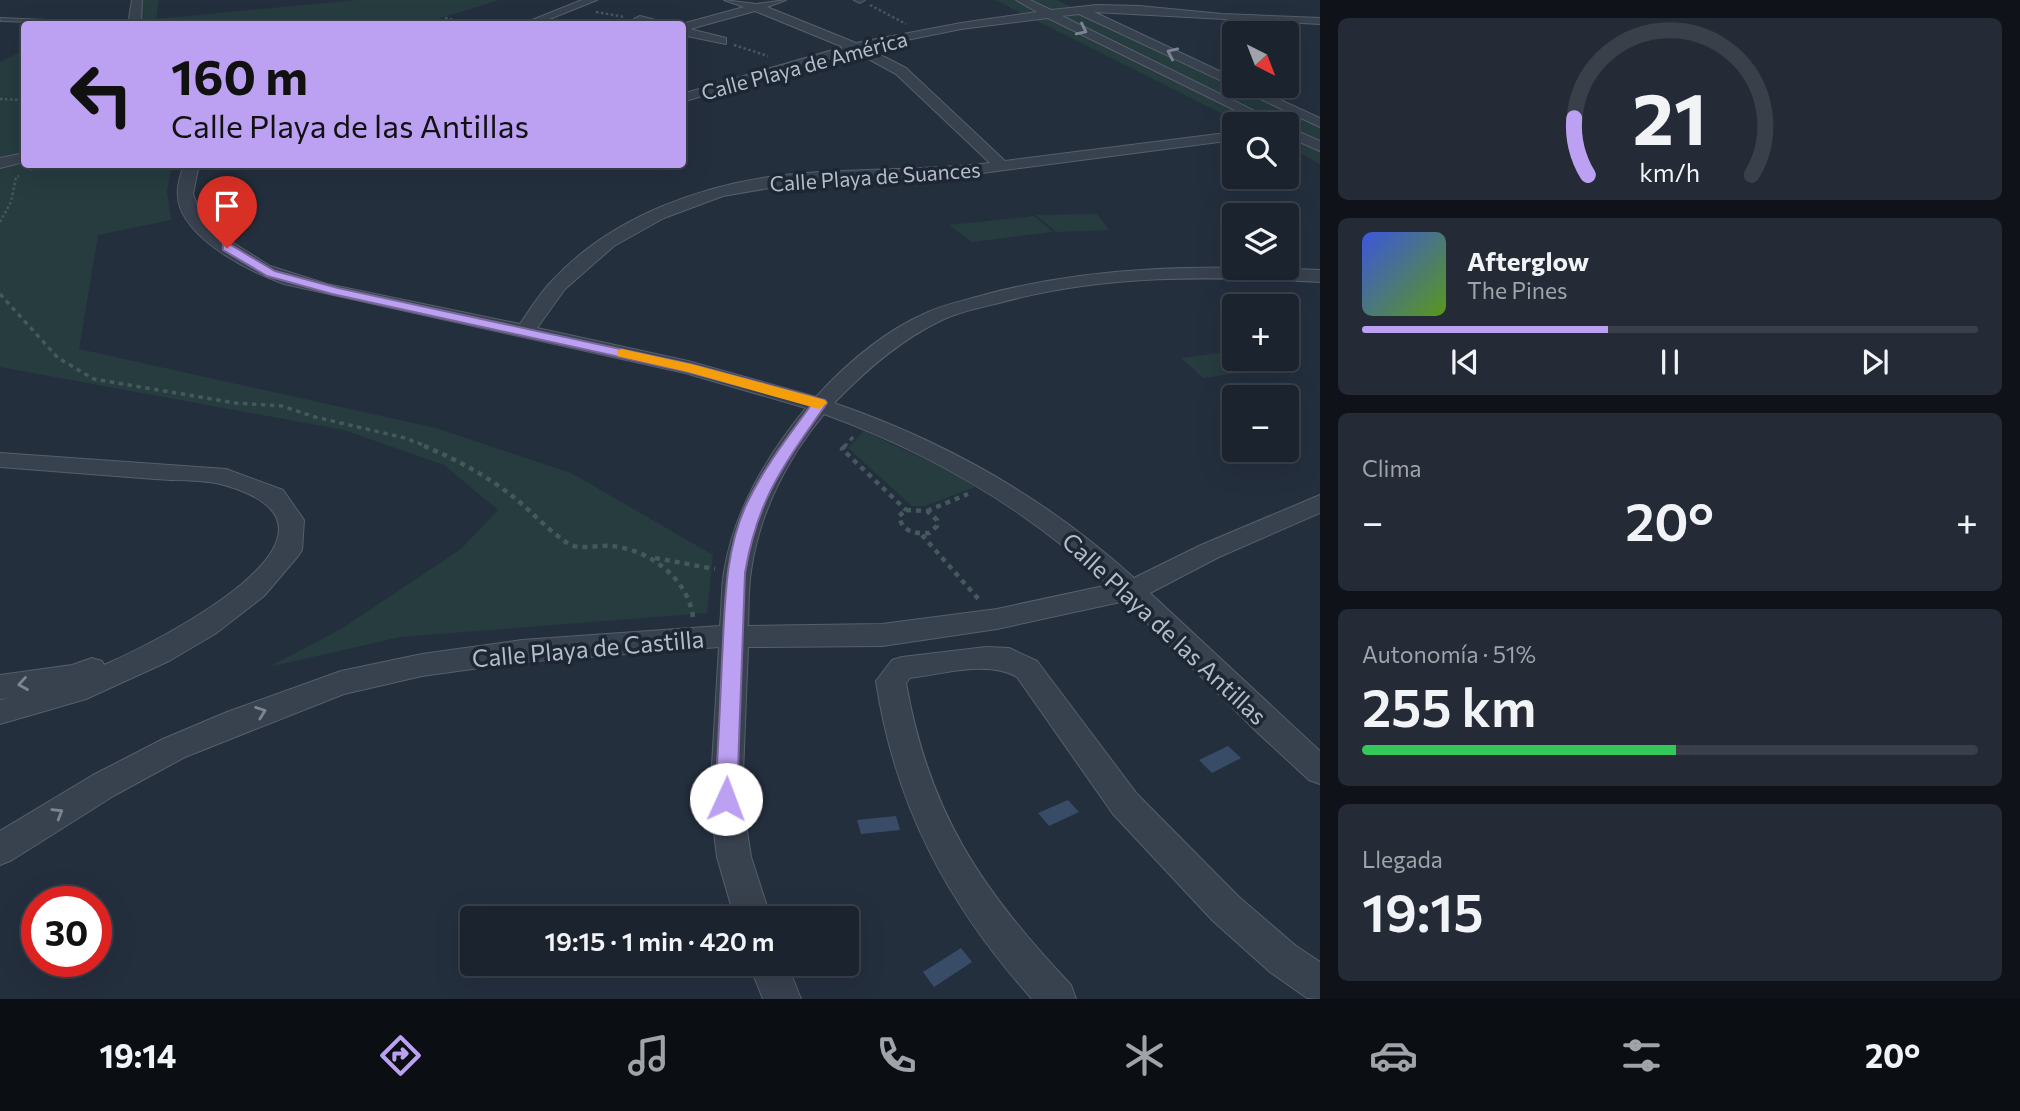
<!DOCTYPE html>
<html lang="es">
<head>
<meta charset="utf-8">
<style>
  :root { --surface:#1b232e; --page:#242b36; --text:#f1f3f6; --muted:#a0a4aa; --line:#39404a; --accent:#bca0f2 }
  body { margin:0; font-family:Commissioner,sans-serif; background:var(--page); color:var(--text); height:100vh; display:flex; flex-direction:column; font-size:26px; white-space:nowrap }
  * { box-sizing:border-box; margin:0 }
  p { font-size:23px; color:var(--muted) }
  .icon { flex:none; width:38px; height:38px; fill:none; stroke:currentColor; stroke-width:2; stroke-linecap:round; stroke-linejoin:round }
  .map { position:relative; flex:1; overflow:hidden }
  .drawer { display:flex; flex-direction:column; gap:18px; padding:18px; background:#0f1319; width:700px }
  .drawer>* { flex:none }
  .banner { position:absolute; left:21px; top:21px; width:665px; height:147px; border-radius:7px; box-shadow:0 7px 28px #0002,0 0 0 2px var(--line); background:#bca0f2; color:#111; overflow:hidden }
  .needle { width:46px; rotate:138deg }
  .buttons { position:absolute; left:1222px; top:21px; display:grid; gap:14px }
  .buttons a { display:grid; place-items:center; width:77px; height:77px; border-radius:7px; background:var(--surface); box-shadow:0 7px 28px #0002,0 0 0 2px var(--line); font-size:35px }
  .speed { position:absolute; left:21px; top:886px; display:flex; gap:14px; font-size:35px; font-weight:700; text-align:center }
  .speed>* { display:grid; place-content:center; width:91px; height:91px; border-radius:50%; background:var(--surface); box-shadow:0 7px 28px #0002,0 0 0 2px var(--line); line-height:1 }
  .speed .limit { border:10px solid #d22; background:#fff; color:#111 }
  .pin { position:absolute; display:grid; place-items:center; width:60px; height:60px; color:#fff; margin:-72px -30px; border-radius:50% 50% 50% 0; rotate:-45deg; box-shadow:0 0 7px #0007 }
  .pin .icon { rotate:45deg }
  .me { position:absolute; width:77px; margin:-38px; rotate:2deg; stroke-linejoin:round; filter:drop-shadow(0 0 5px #0008) }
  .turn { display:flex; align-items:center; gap:24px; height:147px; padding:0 35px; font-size:32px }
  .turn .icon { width:91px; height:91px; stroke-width:2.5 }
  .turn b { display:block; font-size:49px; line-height:60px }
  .big { font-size:52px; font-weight:600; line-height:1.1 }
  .drawer .tile { flex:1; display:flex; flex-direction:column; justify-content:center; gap:10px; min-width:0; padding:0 24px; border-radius:10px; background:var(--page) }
  .drawer .dial { align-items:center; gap:0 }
  .dial svg { height:182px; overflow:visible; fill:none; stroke:var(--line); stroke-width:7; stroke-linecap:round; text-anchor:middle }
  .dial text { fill:var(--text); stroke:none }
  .song { display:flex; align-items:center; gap:21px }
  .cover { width:84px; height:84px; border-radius:10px; background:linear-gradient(135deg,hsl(230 70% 55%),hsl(90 70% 35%)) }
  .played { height:7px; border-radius:4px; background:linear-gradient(90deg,var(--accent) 40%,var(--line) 40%) }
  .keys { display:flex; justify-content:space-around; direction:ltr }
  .heat { display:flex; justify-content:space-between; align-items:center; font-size:38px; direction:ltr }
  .charge { height:10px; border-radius:5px; background:linear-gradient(90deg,#34c759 51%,var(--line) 0) }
  .trip { position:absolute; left:460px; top:906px; width:399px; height:70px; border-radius:7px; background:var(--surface); box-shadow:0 7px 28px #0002,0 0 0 2px var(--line); font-weight:600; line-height:70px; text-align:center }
  .tab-bar { display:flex; height:112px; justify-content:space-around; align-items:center; background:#0b0e12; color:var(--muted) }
  .tab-bar .icon { width:49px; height:49px }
  .tab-bar .on { color:var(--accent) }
  .tab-bar b { font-size:32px; color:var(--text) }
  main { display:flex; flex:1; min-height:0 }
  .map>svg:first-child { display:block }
</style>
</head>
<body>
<main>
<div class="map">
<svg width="1320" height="999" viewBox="0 0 1320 999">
  <rect width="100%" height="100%" fill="#242f3e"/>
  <path fill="#263c3f" d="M 143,0 L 159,0 L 156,19 L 357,0 L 499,0 L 422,24 L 138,24 Z
    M 995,0 L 1057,0 L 1234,86 L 1243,86 L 1320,122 L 1320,164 L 1286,146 L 1286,124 L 1243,124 Z
    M 24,50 L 24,152 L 0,158 L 0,62 Z
    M 24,164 L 172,166 L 167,191 L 171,220 L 98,235 L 79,349 L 436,428 L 571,473 L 713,555 L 707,613 L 400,637 L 269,667 L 341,629 L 461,549 L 498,510 L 444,465 L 344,430 L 0,367 L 0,167 Z
    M 1097,214 L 1109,230 L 1056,232 L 1036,215 Z
    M 1034,216 L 1053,232 L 972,242 L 949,225 Z
    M 1234,351 L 1234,359 L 1260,359 L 1272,368 L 1203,378 L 1181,358 Z
    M 864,431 L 958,475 L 975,487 L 925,506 L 912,506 L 848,448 Z"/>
  <path fill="#394c67" d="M 1228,746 L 1241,758 L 1212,773 L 1199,760 Z
    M 1068,800 L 1079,812 L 1049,826 L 1038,813 Z
    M 896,816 L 900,830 L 861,834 L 857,820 Z
    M 961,948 L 972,962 L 934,987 L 923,972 Z"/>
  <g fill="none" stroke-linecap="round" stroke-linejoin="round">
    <g stroke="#565f6c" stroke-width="2">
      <path id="service" d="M 0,18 L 91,22 L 94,24 L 1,21 Z"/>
    </g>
    <g stroke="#565f6c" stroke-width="2">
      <path id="minor" d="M 132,0 L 142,0 L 141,20 L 137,24 L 126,24 L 129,19 Z
        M 582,0 L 597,0 L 537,24 L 522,24 Z
        M 724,0 L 756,4 L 786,0 L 767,7 L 856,43 L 961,23 L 1037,12 L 1016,0 L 1030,0 L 1051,10 L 1097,5 L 1139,6 L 1222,14 L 1320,18 L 1320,24 L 1094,12 L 1234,78 L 1234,86 L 1250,86 L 1320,118 L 1320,127 L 1079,14 L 1062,16 L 1281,124 L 1263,124 L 1048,18 L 961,29 L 867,48 L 906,68 L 1005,161 L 1234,132 L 1234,140 L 967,175 L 792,184 L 723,196 L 664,218 L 614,246 L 565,289 L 537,328 L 688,361 L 816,397 C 846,364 885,331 926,313 C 945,304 967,300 987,294 C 1098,265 1207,265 1320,270 L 1320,282 C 1212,276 1104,274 999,303 C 979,308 957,312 938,322 C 899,341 864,372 834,403 C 945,441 1047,499 1134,578 L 1201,545 L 1320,495 L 1320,513 L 1219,557 L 1150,593 L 1320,751 L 1320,784 L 1309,780 L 1257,732 L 1125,601 L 997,629 L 882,646 L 748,647 L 742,799 L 751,857 L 771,919 L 735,919 L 717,857 L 710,799 L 719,647 L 522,662 L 422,676 L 344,694 L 185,757 L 115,795 L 12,860 L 0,865 L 0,831 L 93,775 L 163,739 L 227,712 L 341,671 L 422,654 L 522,640 L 720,626 C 722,608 721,589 724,572 C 734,510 767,456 806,408 L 685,373 L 284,284 C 250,272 193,243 180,207 C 175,192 179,179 184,164 L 199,164 L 193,194 L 201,216 L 219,234 L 270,266 L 327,284 L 520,324 C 530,310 539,294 551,282 C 611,216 707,182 794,174 C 859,168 925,171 990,163 L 896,74 L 854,51 L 682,102 L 682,94 L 843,47 L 755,11 L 690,29 L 726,38 L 726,44 L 682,35 L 682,24 L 744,7 ZM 824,414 C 929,452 1027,509 1108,585 L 997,609 L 882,624 L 748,626 C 749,608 748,589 751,571 C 759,514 787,458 824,414 Z
        M 854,0 L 865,0 L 860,3 Z
        M 640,16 L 663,22 L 665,24 L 636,21 L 634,19 Z
        M 1286,126 L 1320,141 L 1320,151 L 1286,136 Z
        M 24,153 L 24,162 L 0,168 L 0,158 Z
        M 0,453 L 226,469 L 283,490 L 304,520 L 302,550 L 298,556 L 264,596 L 215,634 L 169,661 L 86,699 L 0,724 L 0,700 L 8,698 L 0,699 L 0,675 L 72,665 L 92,658 L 102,661 L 104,665 C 157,642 381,530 224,485 C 203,479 177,481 155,479 C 103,475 52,471 0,467 Z
        M 986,647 L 1009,648 L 1037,661 L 1137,794 L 1239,897 L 1296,946 L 1320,962 L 1320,999 L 1307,998 L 1270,972 L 1213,921 L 1113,814 L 1017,677 C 987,660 943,674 910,678 L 906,683 C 929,814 982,890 1071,985 L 1076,999 L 1032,999 C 948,905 895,806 876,681 L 892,660 L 902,657 Z
        M 749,964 L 787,964 L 801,999 L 763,999 Z"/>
    </g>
    <path stroke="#44595c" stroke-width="2.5" stroke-dasharray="2.5 2.5" stroke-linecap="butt" d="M 870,5 L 906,24
      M 596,12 L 625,17
      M 445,18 L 472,24
      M 734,45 L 768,56
      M 0,99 L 24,100
      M 30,170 L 42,164
      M 0,222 L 11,202 L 16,177 L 19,176"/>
    <path stroke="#44595c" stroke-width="3.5" stroke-dasharray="4.5 4.5" stroke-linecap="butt" d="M 0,294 L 58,358 L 94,379 L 236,403 L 282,406 L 315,417 L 405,438 L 428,447
      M 844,447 L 855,435"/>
    <path stroke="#44595c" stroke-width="4.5" stroke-dasharray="5 5" stroke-linecap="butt" d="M 424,446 C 456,459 489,477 516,499 C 534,514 550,532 569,544 C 579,550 599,545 611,546 C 649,549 689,579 693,618
      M 845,446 L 842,449 L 906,510
      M 906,510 L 927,511 L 937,520 L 937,526 L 929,533 C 915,534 902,532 899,516 Z
      M 927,511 L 968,494
      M 922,535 L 981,602
      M 655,558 L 715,569"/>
    <use href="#service" fill="#38414e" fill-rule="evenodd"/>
    <use href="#minor" fill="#38414e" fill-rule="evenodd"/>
  </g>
  <defs><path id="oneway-chevron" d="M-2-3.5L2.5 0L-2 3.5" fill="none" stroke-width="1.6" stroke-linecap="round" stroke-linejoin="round" transform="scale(1.75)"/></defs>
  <g stroke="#7c8592">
    <use href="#oneway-chevron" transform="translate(1082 30) rotate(26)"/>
    <use href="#oneway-chevron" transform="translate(1172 53) rotate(-155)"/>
    <use href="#oneway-chevron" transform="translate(23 684) rotate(171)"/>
    <use href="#oneway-chevron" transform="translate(261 712) rotate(-20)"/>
    <use href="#oneway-chevron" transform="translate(58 813) rotate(-31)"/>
  </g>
  <path fill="#bca0f2" stroke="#7a689d" stroke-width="2" d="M 223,245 L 231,245 L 275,271 L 338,288 L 690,364 L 825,400 L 827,403 C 785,464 758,496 745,573 L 737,799 L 733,805 L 726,808 L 718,805 L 715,799 C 718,753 720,706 722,660 C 725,608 724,551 747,503 C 764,467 788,437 811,405 L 688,372 L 332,294 L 267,276 L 223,250 Z"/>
  <path fill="#f59e0b" d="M 622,349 L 695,365 L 825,400 L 827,403 L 819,409 L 688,372 L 617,356 L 617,350 Z"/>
  <g text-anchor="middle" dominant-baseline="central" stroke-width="7" stroke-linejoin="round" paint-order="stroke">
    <g font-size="21" fill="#b4bcc9" stroke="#1d2633">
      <text transform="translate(804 65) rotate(-15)">Calle Playa de América</text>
      <text transform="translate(875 176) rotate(-4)">Calle Playa de Suances</text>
    </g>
    <g font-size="24" fill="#b4bcc9" stroke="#1d2633">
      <text transform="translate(1165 628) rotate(43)">Calle Playa de las Antillas</text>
      <text transform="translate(588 648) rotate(-5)">Calle Playa de Castilla</text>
    </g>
  </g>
</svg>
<div class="buttons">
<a><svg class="needle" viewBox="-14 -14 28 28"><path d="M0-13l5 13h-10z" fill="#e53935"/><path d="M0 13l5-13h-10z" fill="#a0a4aa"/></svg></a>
<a><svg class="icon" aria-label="search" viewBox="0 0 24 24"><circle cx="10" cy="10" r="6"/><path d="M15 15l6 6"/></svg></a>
<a><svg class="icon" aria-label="layers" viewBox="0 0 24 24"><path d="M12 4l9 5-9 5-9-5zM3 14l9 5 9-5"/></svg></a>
<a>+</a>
<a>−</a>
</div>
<div class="speed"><div class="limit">30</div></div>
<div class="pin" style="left:227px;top:248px;background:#d93025"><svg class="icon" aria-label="arrive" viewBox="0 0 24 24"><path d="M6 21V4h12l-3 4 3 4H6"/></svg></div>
<svg class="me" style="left:726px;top:799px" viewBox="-20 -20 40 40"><circle r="19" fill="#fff"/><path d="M0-13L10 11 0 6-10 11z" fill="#bca0f2"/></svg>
<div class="trip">19:15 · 1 min · 420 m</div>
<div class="banner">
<div class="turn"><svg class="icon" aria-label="left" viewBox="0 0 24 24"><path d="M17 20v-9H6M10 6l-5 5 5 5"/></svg><div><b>160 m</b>Calle Playa de las Antillas</div></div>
</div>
</div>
<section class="drawer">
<div class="tile dial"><svg viewBox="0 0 100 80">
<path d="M14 69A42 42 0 1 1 86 69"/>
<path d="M14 69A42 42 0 0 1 8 44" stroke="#bca0f2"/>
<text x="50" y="56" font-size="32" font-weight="700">21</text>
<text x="50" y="72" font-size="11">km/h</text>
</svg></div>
<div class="tile">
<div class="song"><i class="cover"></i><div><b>Afterglow</b><p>The Pines</p></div></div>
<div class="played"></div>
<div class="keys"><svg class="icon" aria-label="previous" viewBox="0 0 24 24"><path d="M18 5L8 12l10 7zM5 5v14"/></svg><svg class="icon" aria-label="pause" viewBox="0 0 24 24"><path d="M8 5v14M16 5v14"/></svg><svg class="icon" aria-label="next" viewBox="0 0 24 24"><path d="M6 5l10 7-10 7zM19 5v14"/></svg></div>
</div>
<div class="tile"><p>Clima</p>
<div class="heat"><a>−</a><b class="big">20°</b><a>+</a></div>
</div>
<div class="tile"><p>Autonomía · 51%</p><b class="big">255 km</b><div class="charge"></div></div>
<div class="tile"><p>Llegada</p><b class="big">19:15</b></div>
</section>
</main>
<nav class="tab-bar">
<b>19:14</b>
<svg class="icon on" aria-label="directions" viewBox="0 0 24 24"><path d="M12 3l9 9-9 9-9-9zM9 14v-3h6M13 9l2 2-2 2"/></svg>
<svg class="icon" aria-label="music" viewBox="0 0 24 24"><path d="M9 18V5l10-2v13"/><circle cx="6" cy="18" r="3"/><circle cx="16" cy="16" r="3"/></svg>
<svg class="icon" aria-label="phone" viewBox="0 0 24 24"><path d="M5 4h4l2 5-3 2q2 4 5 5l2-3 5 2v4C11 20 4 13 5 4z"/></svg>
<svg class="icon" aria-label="climate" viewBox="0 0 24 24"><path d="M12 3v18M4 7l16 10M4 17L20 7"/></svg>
<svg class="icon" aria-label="car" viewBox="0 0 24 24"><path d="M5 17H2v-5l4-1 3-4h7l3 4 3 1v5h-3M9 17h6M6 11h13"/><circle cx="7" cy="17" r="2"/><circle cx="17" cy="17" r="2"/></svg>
<svg class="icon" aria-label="filters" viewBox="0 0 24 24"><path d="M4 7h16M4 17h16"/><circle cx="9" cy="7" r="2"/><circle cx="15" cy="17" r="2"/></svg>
<b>20°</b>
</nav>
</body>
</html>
